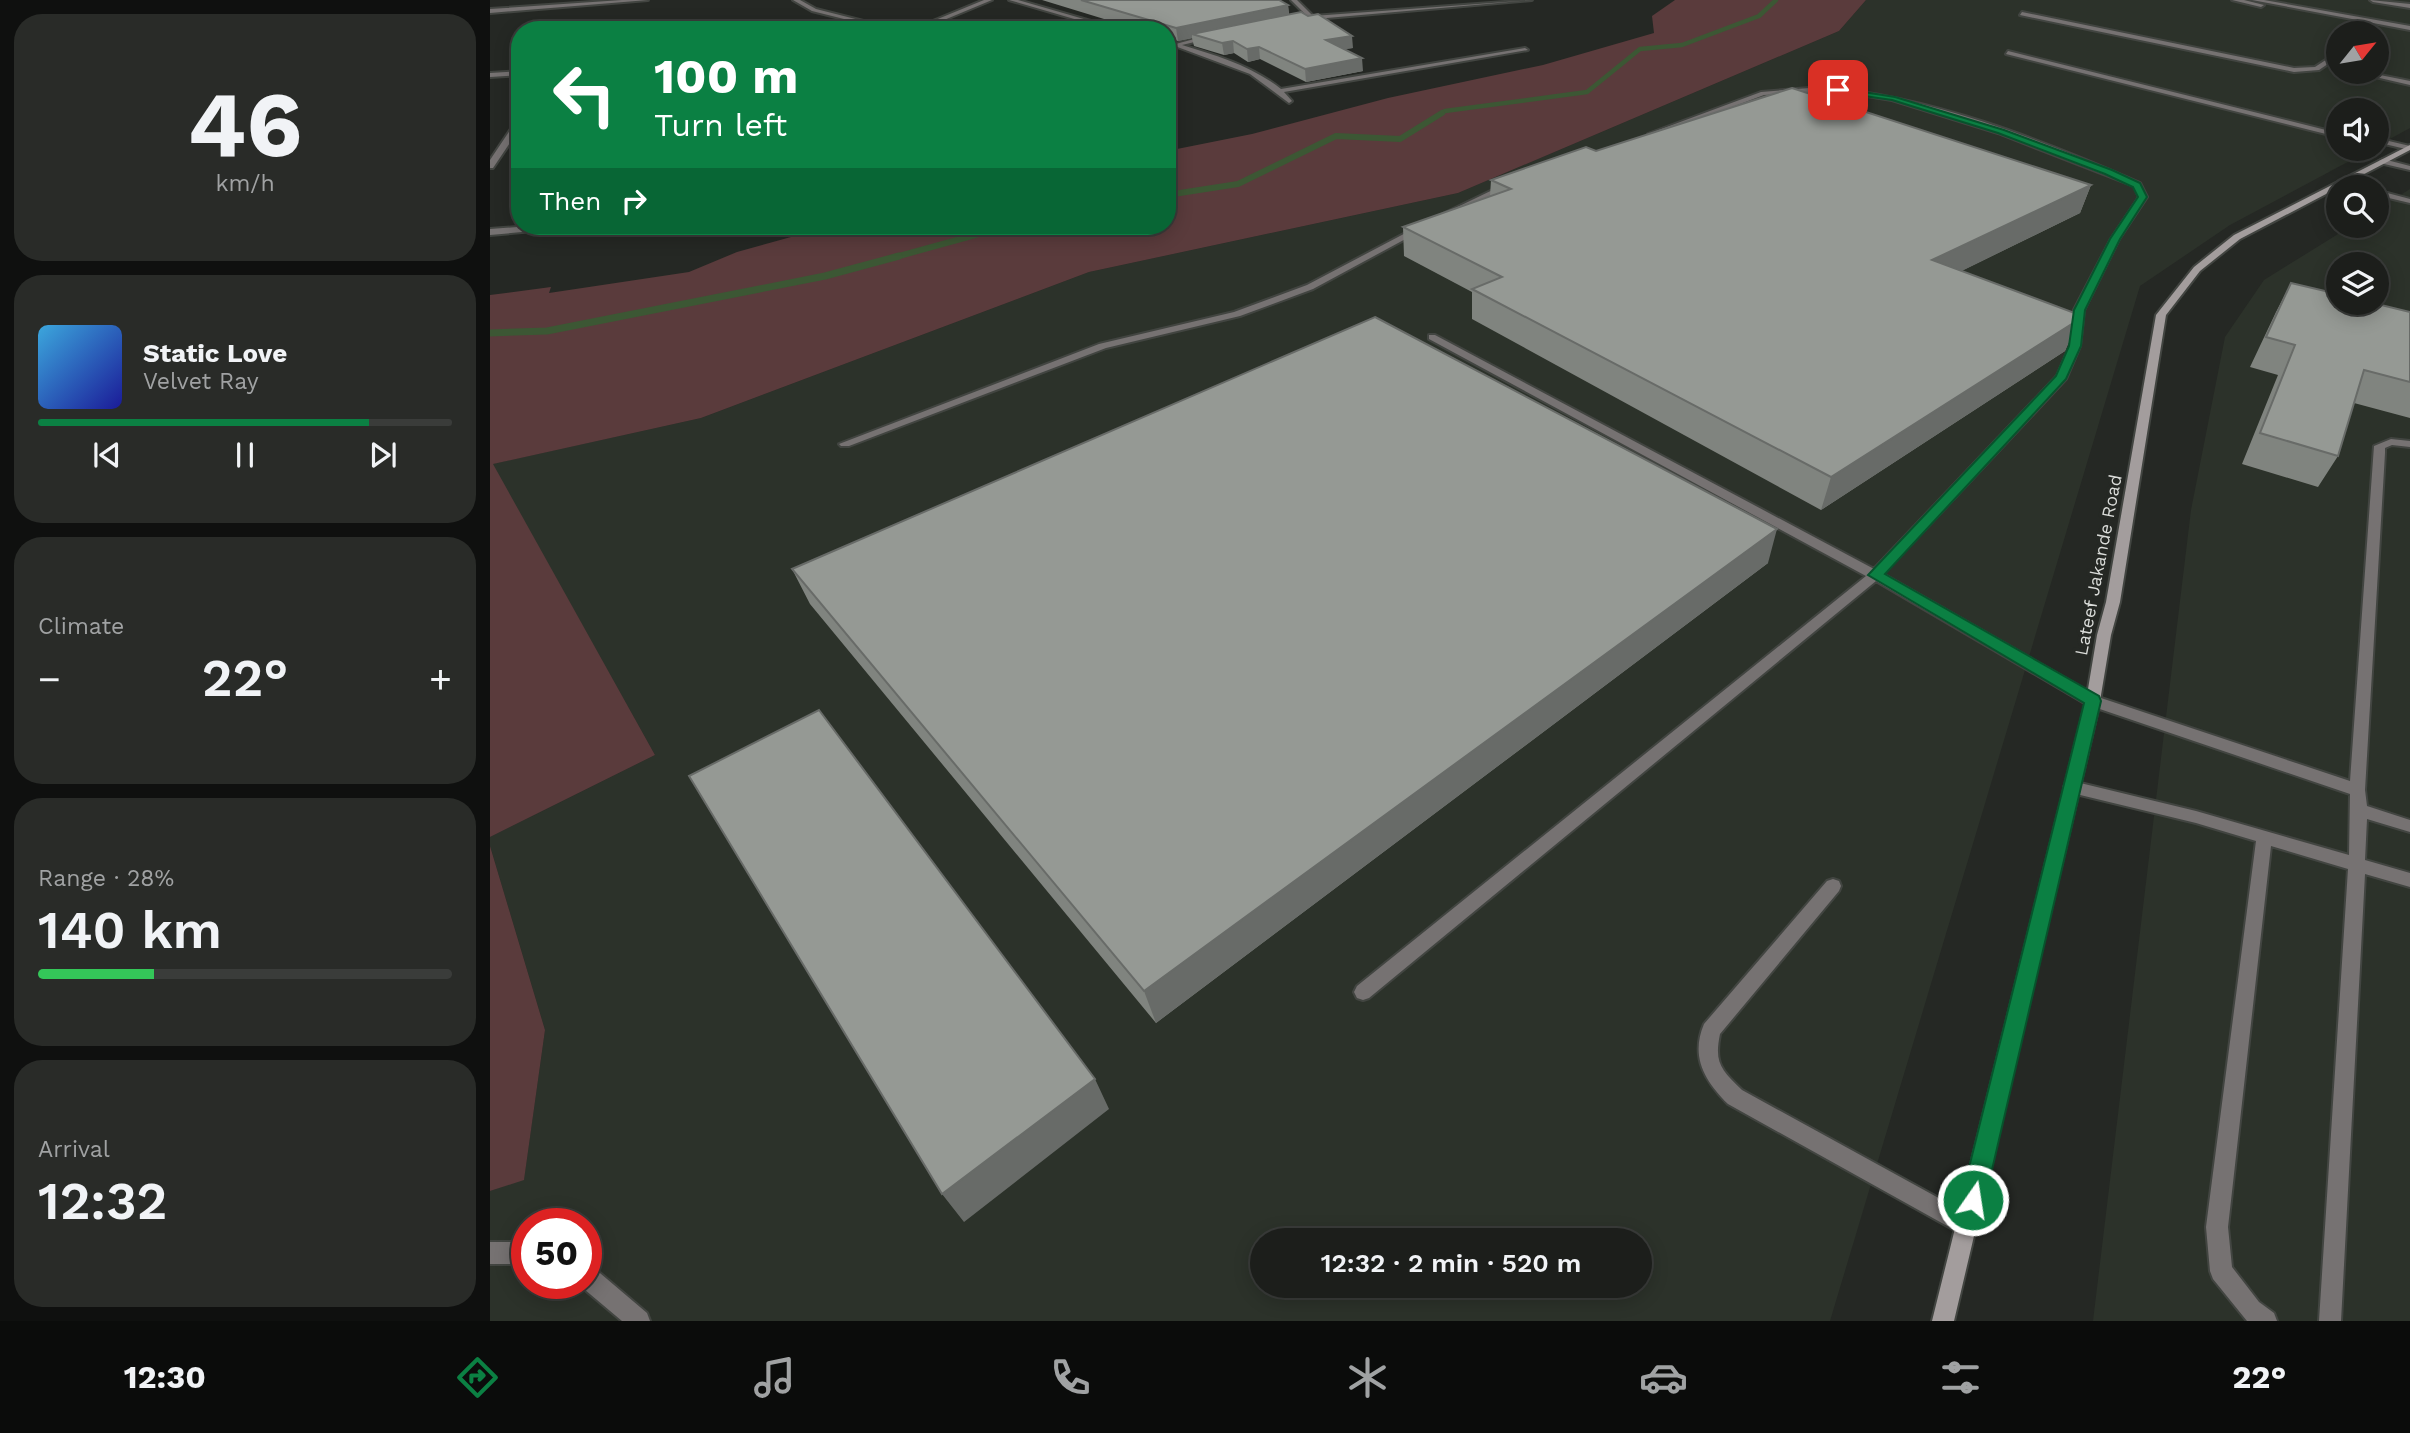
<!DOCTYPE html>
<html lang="en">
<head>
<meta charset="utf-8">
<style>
  :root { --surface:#1c1e1b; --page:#292b28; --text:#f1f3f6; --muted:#a0a2a3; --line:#3a3c3a; --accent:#0b8043 }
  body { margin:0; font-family:"Work Sans",sans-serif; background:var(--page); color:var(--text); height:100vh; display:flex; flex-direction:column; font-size:26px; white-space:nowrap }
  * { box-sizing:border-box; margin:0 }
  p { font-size:23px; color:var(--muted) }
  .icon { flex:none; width:38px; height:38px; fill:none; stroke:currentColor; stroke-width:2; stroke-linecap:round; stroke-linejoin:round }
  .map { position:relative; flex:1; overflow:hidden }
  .side { display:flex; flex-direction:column; gap:14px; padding:14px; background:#0f100f; width:490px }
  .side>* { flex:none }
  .guide { position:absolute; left:21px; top:21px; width:665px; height:214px; border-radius:28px; box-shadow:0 4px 18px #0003,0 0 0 2px var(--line); background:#0b8043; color:#fff; overflow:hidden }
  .needle { width:46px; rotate:60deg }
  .buttons { position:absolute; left:1836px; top:21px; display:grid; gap:14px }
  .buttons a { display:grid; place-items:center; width:63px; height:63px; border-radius:50%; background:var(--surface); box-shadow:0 4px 18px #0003,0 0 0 2px var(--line); font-size:35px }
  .speed { position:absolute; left:21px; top:1208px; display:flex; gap:14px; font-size:35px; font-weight:700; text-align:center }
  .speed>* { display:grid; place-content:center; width:91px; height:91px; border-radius:50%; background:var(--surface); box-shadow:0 4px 18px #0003,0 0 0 2px var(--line); line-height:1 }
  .speed .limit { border:10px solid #d22; background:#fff; color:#111 }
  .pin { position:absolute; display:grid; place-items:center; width:60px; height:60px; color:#fff; margin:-30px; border-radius:14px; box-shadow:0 4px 10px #0006 }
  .me { position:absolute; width:77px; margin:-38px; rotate:13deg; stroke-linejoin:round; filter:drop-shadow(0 0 5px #0008) }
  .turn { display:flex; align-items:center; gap:24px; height:147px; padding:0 28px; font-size:32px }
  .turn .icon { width:91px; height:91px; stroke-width:2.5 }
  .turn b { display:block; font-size:49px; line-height:60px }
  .then { display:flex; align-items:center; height:66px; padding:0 28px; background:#0003; gap:14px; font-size:26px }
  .big { font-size:52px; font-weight:600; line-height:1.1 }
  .side .card { flex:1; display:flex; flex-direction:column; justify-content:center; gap:10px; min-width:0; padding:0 24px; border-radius:28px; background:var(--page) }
  .side .dial { align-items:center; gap:0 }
  .dial b { font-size:91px; line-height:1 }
  .song { display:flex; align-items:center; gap:21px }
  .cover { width:84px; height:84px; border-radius:10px; background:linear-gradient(135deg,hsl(200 70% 55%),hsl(240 70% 35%)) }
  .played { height:7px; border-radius:4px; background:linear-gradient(90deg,var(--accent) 80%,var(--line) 80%) }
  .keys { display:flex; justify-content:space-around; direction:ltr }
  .heat { display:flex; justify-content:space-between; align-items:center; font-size:38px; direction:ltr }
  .charge { height:10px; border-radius:5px; background:linear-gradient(90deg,#34c759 28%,var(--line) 0) }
  .trip { position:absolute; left:760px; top:1228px; width:402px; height:70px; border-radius:35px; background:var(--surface); box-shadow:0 4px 18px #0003,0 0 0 2px var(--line); font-weight:600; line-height:70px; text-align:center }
  .tabs { display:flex; height:112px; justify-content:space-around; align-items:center; background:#0b0c0b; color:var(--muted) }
  .tabs .icon { width:49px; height:49px }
  .tabs .selected { color:var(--accent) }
  .tabs b { font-size:32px; color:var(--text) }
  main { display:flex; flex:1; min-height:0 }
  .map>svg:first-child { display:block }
</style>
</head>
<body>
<main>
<section class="side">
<div class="card dial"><b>46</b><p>km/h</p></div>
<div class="card">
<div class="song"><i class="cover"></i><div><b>Static Love</b><p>Velvet Ray</p></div></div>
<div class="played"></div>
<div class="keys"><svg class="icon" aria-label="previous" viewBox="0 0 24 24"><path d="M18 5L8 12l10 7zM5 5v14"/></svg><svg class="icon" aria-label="pause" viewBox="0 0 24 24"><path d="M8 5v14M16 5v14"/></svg><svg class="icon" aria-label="next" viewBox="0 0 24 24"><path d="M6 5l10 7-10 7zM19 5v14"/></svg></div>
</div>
<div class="card"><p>Climate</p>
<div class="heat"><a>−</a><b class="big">22°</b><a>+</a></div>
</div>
<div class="card"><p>Range · 28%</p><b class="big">140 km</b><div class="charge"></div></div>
<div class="card"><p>Arrival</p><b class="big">12:32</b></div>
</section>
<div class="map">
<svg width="1920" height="1321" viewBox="0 0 1920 1321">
  <rect width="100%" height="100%" fill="#252824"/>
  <path fill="#2c322a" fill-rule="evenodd" d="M 1376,0 L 1920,0 L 1920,128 L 1887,146 L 1886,110 L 1848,110 L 1848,149 L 1882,149 L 1740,225 L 1650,286 L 1340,1321 L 0,1321 L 0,1191 L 34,1179 L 55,1030 L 0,846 L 0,837 L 165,755 L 2,464 L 211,418 L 599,272 L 968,193 L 1349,31 ZM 1848,33 L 1886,33 L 1886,72 L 1848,72 ZM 37,1223 L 96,1223 L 96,1283 L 37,1283 ZM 772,1241 L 1150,1241 L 1150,1286 L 772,1286 Z
    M 1920,189 L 1920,1321 L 1603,1321 L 1701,510 L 1735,337 L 1774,280 L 1861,226 L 1886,226 L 1887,210 ZM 1848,264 L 1886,264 L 1886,303 L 1848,303 Z"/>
  <path fill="#5a3b3c" d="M 1185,0 L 1376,0 L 1349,31 L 968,193 L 599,272 L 211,418 L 3,464 L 165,755 L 0,837 L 0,295 L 61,287 L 59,293 L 199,272 L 247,252 L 341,226 L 677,226 L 677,151 L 762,134 L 898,98 L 1053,65 L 1164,33 L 1162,16 Z
    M 0,846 L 55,1030 L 34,1180 L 0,1191 Z"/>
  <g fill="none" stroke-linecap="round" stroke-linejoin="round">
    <path stroke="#3c5734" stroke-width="4.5" d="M 950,114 L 955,111 L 1097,92 L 1150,49 L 1192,45 L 1269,16 L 1286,0"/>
    <path stroke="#3c5734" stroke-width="6" d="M 677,195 L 748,184 L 846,136 L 910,139 L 952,113
      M 402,258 L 518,226"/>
    <path stroke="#3c5734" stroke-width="7" d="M 0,333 L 57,331 L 335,276 L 409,256"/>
    <g stroke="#424541" stroke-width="4">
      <path id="service" d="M 1742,0 L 1754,0 L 1774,5 L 1771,7 Z
        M 1762,0 L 1774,0 L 1920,26 L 1920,30 Z
        M 1880,0 L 1920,4 L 1920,8 L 1883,2 Z
        M 1532,12 L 1804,68 L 1825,67 L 1848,52 L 1848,57 L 1829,70 L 1804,72 L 1530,15 Z
        M 1862,21 L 1881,28 L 1875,33 L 1869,33 L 1874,28 L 1862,23 Z
        M 1518,51 L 1848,133 L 1848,137 L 1516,54 Z
        M 1864,72 L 1875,72 L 1920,81 L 1920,85 Z
        M 1332,87 C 1442,97 1550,139 1650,183 L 1657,197 L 1629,239 L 1594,310 L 1590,346 L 1576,379 L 1393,574 L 1608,697 L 1860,781 L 1884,446 L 1901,439 L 1920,441 L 1920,447 L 1902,445 L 1895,448 L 1895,453 L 1875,790 L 1877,806 L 1920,820 L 1920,832 L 1877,819 L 1875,860 L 1920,873 L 1920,887 L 1875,874 L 1851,1321 L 1829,1321 L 1858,869 L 1781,846 L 1738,1227 L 1742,1267 L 1769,1302 L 1784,1313 L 1787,1321 L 1757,1321 L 1723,1279 L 1720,1271 L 1716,1227 L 1766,841 L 1706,823 L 1582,793 L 1576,791 L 1574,787 L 1576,783 L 1582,781 L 1706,811 L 1859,855 L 1860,794 L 1598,705 L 1386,581 L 879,998 L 873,1000 L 867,998 L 864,992 L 867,986 L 1376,576 L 939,339 L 939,335 L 945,335 L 1384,569 L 1567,376 L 1580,346 L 1584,310 L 1621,239 L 1649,197 L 1644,186 L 1508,133 L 1402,100 L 1365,94 L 1332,91 L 1274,95 L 1165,136 L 1158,134 L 1271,92 Z
        M 1873,105 L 1876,107 L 1873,110 L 1866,110 Z
        M 1886,138 L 1920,146 L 1920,150 L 1886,142 Z
        M 1893,159 L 1920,166 L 1920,170 L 1890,163 L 1889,161 Z
        M 1852,181 L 1870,185 L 1871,187 L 1849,185 L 1849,181 Z
        M 1015,184 L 1022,186 L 960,216 L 953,214 Z
        M 1886,190 L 1920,199 L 1920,203 L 1886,195 Z
        M 927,227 L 934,229 L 823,289 L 750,316 L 616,348 L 359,446 L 351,446 L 349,444 L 609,344 L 744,312 L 817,285 Z
        M 1343,879 L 1349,881 L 1351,886 L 1349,891 L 1230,1034 C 1224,1063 1231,1070 1252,1090 L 1485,1218 L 1488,1226 L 1485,1234 L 1477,1237 L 1238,1104 C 1215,1081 1200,1057 1214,1024 L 1337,881 Z
        M 0,1242 L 37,1242 L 37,1264 L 0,1264 Z
        M 96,1265 L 104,1268 L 157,1313 L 160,1321 L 132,1321 L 88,1284 L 96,1283 Z"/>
    </g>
    <g stroke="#424541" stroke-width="4">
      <path id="minor" d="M 132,0 L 158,0 L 0,13 L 0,9 Z
        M 303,0 L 310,0 L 326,9 L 409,30 L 398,30 L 322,11 Z
        M 494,0 L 502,0 L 430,30 L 421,30 Z
        M 519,0 L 528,0 L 632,30 L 622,30 Z
        M 801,0 L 807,0 L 823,16 L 1042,0 L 814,20 L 812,17 L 817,16 Z
        M 719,35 L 721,38 L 692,45 C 728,56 762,66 791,89 L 1035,48 L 1038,50 L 794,92 L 802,101 L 799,103 L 760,74 L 682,45 Z
        M 30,71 L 30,75 L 0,77 L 0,73 Z
        M 27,120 L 30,120 L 30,128 L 3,168 L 0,168 L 0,160 Z
        M 41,226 L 70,226 L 66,229 L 0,235 L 0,229 Z"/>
    </g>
    <g stroke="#424541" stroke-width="4">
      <path id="secondary" d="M 1920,145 L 1920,150 L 1750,239 L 1710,271 L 1676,315 L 1630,602 L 1621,635 L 1610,701 L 1464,1321 L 1442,1321 L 1596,701 L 1607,635 L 1616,602 L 1666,315 L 1704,267 L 1744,235 Z"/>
    </g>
    <use href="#service" fill="#767272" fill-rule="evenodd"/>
    <use href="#minor" fill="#767272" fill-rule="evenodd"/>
    <use href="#secondary" fill="#a39d9d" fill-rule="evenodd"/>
  </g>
  <path fill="#80847f" d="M 552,0 L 789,0 L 798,5 L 799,14 L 863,48 L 854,49 L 873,71 L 816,82 L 770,59 L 758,62 L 744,53 L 734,55 L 704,46 L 702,38 L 688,41 L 677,38 L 677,30 L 650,30 Z
    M 1106,151 L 1601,185 L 1590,213 L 1471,271 L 1590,315 L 1575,351 L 1331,510 L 982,319 L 982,292 L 914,256 L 913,227 L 1000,196 L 1001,180 Z
    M 1801,283 L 1920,312 L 1920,418 L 1864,403 L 1848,456 L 1828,487 L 1752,464 L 1788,375 L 1760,367 L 1786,312 Z
    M 1278,563 L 666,1023 L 320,604 L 302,569 Z"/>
  <path fill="#686b68" d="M 798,5 L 799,17 L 702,34 L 702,38 L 688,41 L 686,28 Z
    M 862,36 L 863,48 L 836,52 L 836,40 Z
    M 743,41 L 744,53 L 734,55 L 732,43 Z
    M 769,47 L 770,59 L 758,62 L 757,49 Z
    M 872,58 L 873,71 L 816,82 L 815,69 Z
    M 1601,185 L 1590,213 L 1433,290 L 1442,260 Z
    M 1588,320 L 1575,351 L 1331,510 L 1341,477 Z
    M 1287,529 L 1278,563 L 666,1023 L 654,991 Z
    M 605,1079 L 619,1109 L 474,1222 L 452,1194 Z"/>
  <path fill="#959994" stroke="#686b68" stroke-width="2" d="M 591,0 L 789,0 L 798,5 L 686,28 Z
    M 811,12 L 818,16 L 828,14 L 862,36 L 836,40 L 872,58 L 815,69 L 769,47 L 757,49 L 743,41 L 732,43 L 702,34 Z
    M 1302,88 L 1601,185 L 1442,260 L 1590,315 L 1588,320 L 1341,477 L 982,289 L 1012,277 L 913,227 L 1021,189 L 1001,180 L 1096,147 L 1106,151 Z
    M 1801,283 L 1848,294 L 1848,303 L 1883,303 L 1920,312 L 1920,382 L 1874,370 L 1848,456 L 1770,433 L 1805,345 L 1776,337 Z
    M 885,317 L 1287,529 L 654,991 L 302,569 Z
    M 329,710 L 605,1079 L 452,1194 L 199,776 Z"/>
  <path fill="#0b8043" stroke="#07532c" stroke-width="2" d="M 1348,88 L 1405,97 L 1514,130 L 1622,170 L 1650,183 L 1657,197 L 1630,239 L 1595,310 L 1591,346 L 1576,379 L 1395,574 L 1609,696 L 1611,701 L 1495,1200 L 1491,1209 L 1483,1212 L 1475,1209 L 1471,1200 L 1594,703 L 1378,575 L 1566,376 L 1579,346 L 1584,310 L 1620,239 L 1648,197 L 1643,187 L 1615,174 L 1508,133 L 1402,100 L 1346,92 Z"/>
  <g text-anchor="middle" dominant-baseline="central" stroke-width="7" stroke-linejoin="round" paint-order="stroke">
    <g font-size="18" fill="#dadcd9" stroke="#252824">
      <text transform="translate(1608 565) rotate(-79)">Lateef Jakande Road</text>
    </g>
  </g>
</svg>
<div class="buttons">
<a><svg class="needle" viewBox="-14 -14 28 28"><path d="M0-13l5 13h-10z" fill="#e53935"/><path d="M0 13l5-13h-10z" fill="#a0a2a3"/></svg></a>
<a><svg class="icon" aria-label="sound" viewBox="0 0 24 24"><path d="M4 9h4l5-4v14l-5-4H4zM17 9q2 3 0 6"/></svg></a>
<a><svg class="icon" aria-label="search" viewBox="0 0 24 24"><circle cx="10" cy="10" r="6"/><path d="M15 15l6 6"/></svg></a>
<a><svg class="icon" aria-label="layers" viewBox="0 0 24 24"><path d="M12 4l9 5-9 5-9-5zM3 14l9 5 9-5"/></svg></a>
</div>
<div class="speed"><div class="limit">50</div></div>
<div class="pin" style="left:1348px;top:90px;background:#d93025"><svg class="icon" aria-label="arrive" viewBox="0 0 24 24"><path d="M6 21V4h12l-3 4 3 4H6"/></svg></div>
<svg class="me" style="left:1483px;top:1200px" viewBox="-20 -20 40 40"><circle r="17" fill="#0b8043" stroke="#fff" stroke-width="3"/><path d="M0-11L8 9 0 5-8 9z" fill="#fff"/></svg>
<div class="trip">12:32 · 2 min · 520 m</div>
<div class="guide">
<div class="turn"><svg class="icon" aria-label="left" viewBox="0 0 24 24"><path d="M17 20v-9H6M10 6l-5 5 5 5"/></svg><div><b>100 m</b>Turn left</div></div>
<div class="then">Then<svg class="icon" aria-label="right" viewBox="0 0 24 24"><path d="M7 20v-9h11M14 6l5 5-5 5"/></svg></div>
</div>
</div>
</main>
<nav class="tabs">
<b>12:30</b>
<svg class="icon selected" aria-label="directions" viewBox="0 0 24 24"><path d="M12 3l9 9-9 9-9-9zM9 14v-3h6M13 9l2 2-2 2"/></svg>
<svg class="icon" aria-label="music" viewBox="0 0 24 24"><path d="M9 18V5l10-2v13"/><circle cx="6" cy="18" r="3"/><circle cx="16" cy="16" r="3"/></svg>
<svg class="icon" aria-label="phone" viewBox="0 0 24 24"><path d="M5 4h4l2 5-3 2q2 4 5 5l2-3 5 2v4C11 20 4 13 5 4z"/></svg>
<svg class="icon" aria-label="climate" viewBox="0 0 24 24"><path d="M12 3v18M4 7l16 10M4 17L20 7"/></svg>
<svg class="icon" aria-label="car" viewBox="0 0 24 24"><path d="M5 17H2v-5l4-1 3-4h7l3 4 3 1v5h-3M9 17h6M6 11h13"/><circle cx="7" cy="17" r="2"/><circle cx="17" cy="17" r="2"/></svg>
<svg class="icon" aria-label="filters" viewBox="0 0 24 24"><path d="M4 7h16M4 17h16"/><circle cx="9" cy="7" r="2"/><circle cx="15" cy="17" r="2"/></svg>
<b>22°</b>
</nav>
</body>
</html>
